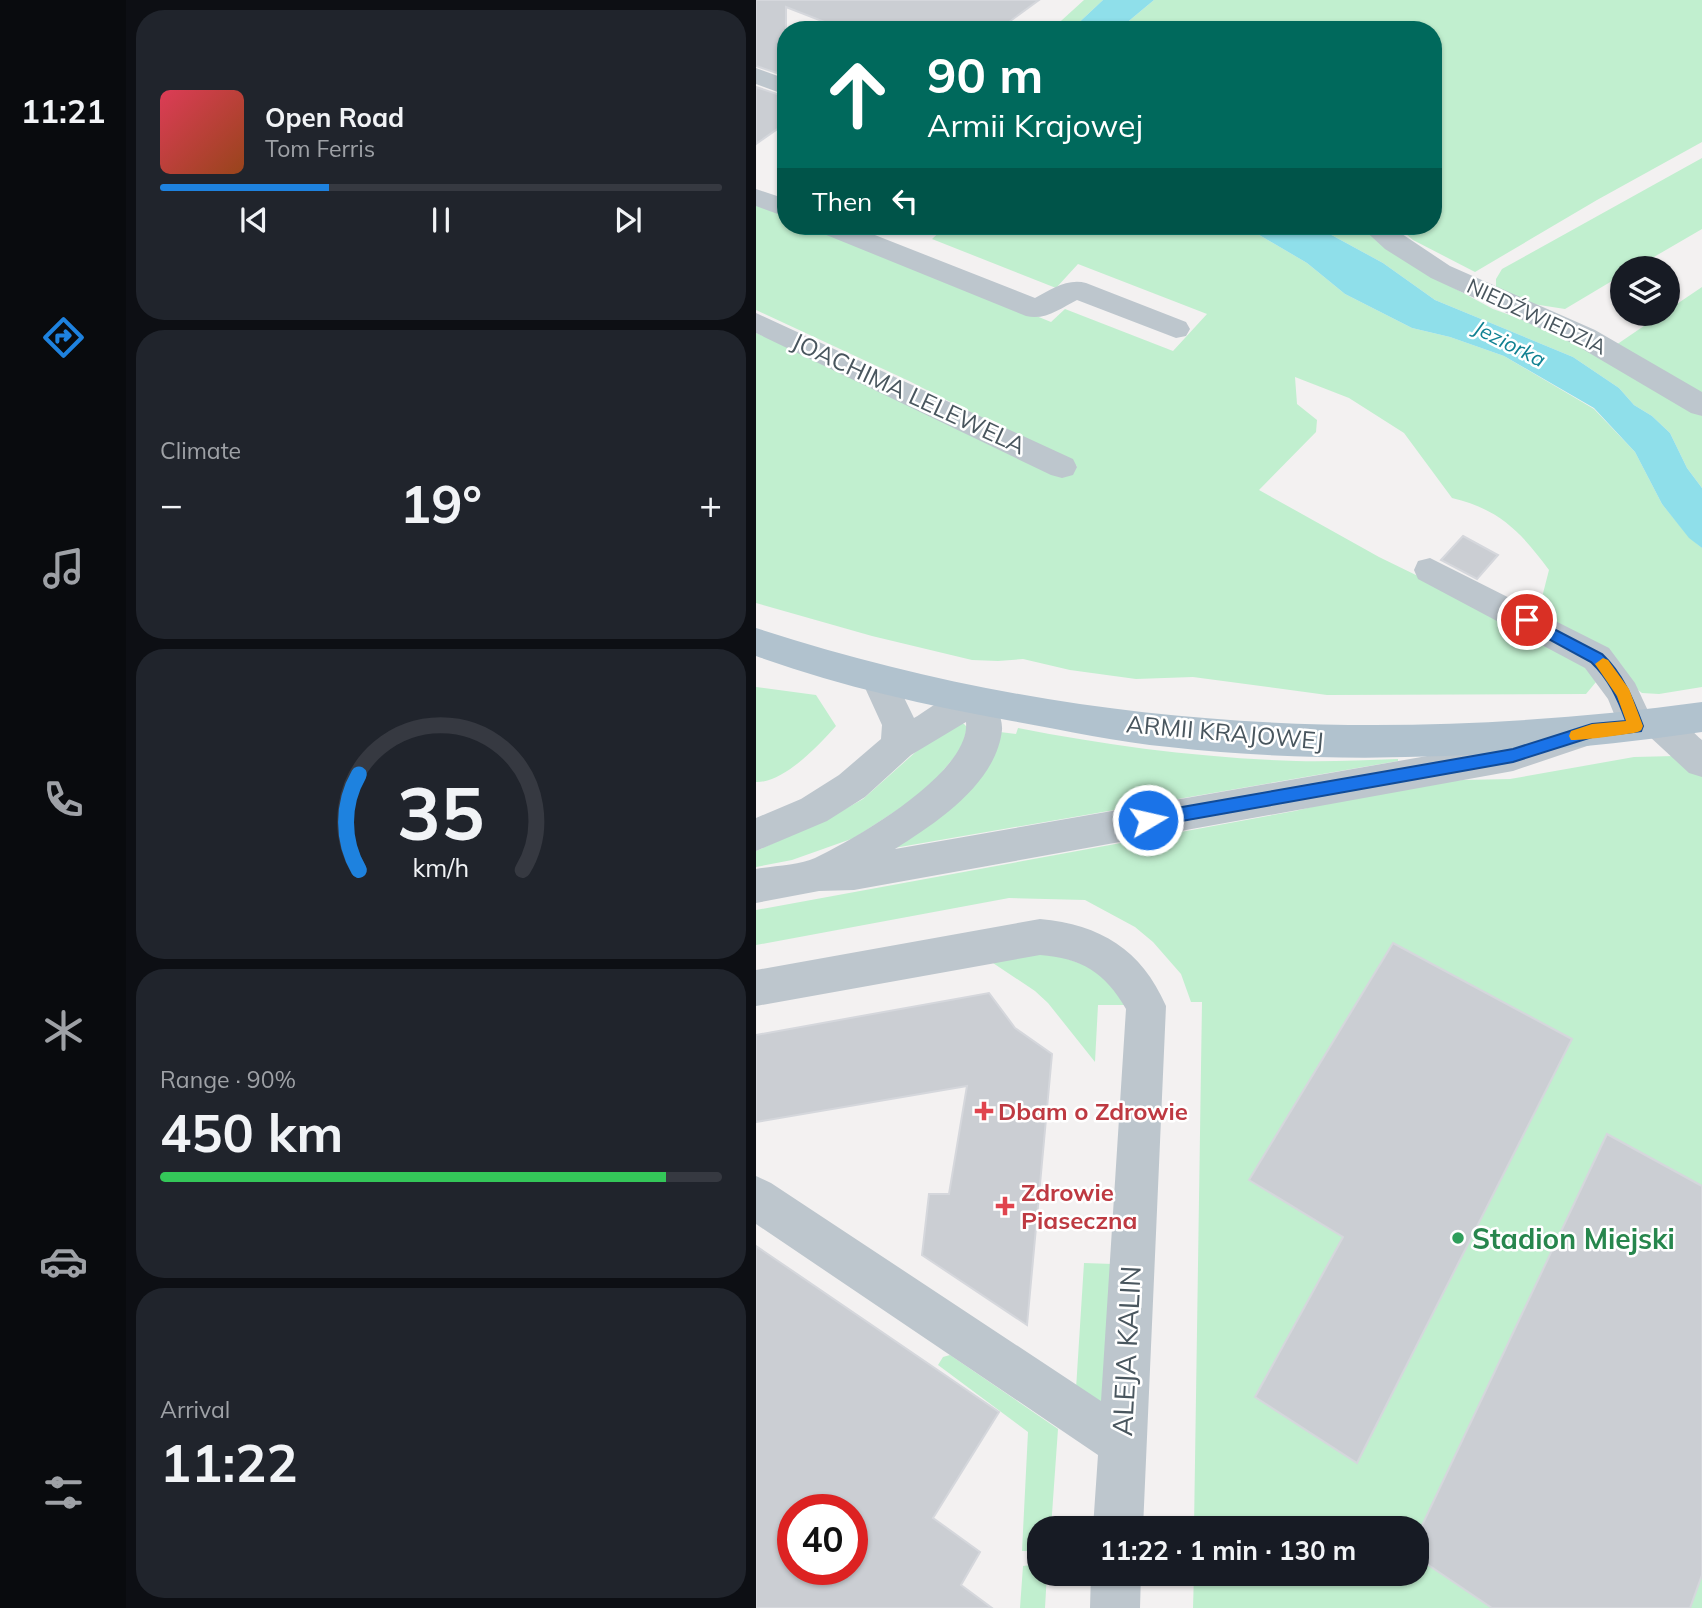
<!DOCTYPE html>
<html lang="en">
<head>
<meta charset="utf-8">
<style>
  :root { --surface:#171b24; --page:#20242c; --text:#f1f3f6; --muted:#9ea1a6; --line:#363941; --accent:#1e82df }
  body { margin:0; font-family:Mulish,sans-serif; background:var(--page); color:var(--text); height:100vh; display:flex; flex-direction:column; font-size:26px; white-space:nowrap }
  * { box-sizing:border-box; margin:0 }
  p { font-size:23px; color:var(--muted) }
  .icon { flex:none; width:38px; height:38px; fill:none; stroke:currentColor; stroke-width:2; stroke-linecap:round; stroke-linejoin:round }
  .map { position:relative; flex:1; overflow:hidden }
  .drawer { display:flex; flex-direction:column; gap:10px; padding:10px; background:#0d0f14; width:630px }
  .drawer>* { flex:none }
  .banner { position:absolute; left:21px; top:21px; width:665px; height:214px; border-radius:28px; box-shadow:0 2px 5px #0004; background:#00695c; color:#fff; overflow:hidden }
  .fabs { position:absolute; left:854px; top:256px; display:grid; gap:14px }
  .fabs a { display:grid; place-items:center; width:70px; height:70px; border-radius:50%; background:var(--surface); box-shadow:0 2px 5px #0004; font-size:35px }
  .speed { position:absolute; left:21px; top:1494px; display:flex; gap:14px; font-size:35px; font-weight:700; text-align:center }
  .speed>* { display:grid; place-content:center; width:91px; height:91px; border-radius:50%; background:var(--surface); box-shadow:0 2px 5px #0004; line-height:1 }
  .speed .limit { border:10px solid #d22; background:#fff; color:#111 }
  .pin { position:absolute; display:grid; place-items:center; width:60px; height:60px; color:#fff; margin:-30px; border:4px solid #fff; border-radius:50%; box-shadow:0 2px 7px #0007 }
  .me { position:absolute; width:77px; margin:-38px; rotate:81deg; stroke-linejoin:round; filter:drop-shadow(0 0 5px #0008) }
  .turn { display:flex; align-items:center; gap:24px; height:147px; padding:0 35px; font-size:32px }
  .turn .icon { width:91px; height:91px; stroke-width:2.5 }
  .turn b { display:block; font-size:49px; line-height:60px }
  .then { display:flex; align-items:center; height:66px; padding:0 35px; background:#0003; gap:14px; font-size:26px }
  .big { font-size:52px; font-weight:700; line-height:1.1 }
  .drawer .tile { flex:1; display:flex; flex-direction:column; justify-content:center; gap:10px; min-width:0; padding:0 24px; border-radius:28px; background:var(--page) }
  .drawer .dial { align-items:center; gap:0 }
  .dial svg { height:182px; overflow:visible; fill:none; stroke:var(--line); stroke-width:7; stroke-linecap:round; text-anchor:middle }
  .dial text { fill:var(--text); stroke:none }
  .song { display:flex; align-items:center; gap:21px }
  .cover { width:84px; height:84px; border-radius:10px; background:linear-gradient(135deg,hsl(350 70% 55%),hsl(20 70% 35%)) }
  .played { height:7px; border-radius:4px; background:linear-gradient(90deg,var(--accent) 30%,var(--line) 30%) }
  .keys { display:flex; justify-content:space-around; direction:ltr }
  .heat { display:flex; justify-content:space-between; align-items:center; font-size:38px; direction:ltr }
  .charge { height:10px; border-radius:5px; background:linear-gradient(90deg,#34c759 90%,var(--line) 0) }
  .trip { position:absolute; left:271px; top:1516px; width:402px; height:70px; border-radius:28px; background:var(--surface); box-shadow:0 2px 5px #0004; font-weight:700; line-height:70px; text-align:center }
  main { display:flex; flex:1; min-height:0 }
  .tab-bar { display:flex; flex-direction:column; width:126px; justify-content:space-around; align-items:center; background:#090b0e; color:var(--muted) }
  .tab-bar .icon { width:49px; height:49px }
  .tab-bar .current { color:var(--accent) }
  .tab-bar b { font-size:32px; color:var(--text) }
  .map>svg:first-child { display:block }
</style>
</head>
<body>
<main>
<nav class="tab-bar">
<b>11:21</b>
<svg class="icon current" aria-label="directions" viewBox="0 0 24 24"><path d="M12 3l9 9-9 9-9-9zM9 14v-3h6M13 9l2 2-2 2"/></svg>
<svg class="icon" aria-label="music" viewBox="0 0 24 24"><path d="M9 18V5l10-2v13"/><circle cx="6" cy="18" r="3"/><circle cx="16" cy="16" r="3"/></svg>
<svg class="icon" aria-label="phone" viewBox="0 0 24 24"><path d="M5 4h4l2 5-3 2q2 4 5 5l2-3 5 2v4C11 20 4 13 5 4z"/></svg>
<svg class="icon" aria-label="climate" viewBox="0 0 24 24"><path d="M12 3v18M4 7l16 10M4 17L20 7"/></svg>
<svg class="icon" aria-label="car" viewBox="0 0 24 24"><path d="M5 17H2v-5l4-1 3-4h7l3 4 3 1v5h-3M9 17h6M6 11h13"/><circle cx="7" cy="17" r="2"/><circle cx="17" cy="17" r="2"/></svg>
<svg class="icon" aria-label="filters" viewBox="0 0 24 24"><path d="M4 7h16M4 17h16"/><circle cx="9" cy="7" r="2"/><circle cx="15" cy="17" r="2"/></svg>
</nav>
<section class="drawer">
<div class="tile">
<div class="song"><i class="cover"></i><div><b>Open Road</b><p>Tom Ferris</p></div></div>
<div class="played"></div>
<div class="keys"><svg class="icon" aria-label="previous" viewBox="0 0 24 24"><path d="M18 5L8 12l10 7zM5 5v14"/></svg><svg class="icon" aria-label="pause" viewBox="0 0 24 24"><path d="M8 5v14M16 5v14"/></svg><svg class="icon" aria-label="next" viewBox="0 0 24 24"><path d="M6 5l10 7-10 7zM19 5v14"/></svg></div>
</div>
<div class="tile"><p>Climate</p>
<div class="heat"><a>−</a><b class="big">19°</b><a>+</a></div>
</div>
<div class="tile dial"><svg viewBox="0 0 100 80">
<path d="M14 69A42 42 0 1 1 86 69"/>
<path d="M14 69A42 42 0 0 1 14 27" stroke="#1e82df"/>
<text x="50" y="56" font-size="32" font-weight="700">35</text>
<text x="50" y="72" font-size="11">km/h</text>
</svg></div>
<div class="tile"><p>Range · 90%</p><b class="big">450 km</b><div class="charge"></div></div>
<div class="tile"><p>Arrival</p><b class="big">11:22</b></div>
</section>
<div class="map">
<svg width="946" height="1608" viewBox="0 0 946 1608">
  <rect width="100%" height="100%" fill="#f3f1f1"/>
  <path fill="#c1efcf" d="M 328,0 L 347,0 L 315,30 L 295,30 Z
    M 398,0 L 946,0 L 946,142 L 841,200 L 719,272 L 657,240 L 641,226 L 677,226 L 677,148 L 681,146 L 677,140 L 677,30 L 362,30 Z
    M 946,158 L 946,229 L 879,268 L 866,268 L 866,275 L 809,309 L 777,304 L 740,287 L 740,279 L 746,269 Z
    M 0,203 L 30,214 L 30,226 L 59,226 L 295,322 L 309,309 L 417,351 L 451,314 L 322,264 L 300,288 L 176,239 L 190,226 L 488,226 L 551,263 L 589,294 L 656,328 L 694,337 L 748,356 L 838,409 L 879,452 L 906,504 L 933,537 L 946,548 L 946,687 L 903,694 L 886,693 L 782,613 L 793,570 C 765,532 743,509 696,498 L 648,433 L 593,398 L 539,377 L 541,404 L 561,420 L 560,432 L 503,490 L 623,557 L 781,634 L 831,664 L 840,682 L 830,694 L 571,695 L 437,677 L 380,679 L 314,670 L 267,659 L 242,661 L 216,660 L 116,636 L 0,603 L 0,333 L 108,378 L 312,475 L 321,466 L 153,381 L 0,310 Z
    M 559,226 L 606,226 L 685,281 L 737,309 L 793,329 L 946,416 L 946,488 L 931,468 L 914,433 L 896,416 L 878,405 L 863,388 L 817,357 L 679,300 L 627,263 Z
    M 946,287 L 946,396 L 860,345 L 907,313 L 912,313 L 912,310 Z
    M 0,687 L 60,695 L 80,726 C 63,745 28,783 0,782 Z
    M 199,724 L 208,724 L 211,727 L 206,748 L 169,792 L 98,838 L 36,860 L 0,867 L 0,851 L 73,818 L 107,799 L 172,741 Z
    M 262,728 C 353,746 447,758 540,761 C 574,762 608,760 642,759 L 642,761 L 138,848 L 244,732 L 260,734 Z
    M 919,756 L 946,770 L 946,1608 L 437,1608 L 438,1573 L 662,1573 L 662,1528 L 438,1528 L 446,1002 L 435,1002 L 425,974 L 397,942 L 379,927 L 329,900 L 253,898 L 0,945 L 0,910 L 539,811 L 609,794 L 664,785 L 706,780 L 754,779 L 878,757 Z
    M 288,950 L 341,970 L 371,1005 L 342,1005 L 339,1062 L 292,1003 L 279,991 L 231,959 Z
    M 328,1263 L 357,1264 L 350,1404 L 320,1389 Z
    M 194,1355 L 302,1429 L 295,1528 L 284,1528 L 283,1551 L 266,1551 L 272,1432 L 182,1365 L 187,1357 Z
    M 283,1564 L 284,1573 L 291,1573 L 289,1608 L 264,1608 L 267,1566 Z"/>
  <path fill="#8fdfea" d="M 347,0 L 398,0 L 362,30 L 315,30 Z
    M 488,226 L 559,226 L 627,263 L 679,300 L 817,357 L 863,388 L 878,405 L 896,416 L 914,433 L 931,468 L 946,488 L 946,548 L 933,538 L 906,504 L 879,452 L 838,408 L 748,356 L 694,337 L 656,328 L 589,294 L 551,263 Z"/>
  <path fill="#cbced3" stroke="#d5d7dc" stroke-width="2" fill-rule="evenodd" d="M 0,0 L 283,0 L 242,30 L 89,30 L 30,7 L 30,76 L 0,66 Z
    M 0,87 L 30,97 L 30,123 L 0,144 Z
    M 707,536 L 742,555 L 721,579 L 685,560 Z
    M 637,943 L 816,1039 L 601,1463 L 499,1397 L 587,1237 L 493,1180 Z
    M 233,993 L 259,1028 L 296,1054 L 271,1325 L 166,1255 L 173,1194 L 193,1194 L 211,1086 L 0,1122 L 0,1035 Z
    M 851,1134 L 946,1186 L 946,1575 L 934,1608 L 736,1608 L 662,1558 L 662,1534 Z
    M 0,1246 L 243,1412 L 177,1518 L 224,1552 L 205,1585 L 236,1608 L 0,1608 ZM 37,1510 L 96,1510 L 96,1570 L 37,1570 Z"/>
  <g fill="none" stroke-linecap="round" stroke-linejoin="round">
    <path fill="#bdc6cd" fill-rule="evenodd" d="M 0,68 L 30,79 L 30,95 L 0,84 Z
      M 0,189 L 30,199 L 30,217 L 0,206 Z
      M 59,226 L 96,226 L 279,298 C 295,290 311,278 330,283 L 430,322 L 434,329 L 430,336 L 420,338 L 321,300 C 305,308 289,321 270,316 L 63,232 Z
      M 604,226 L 634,226 L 694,266 L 839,330 L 946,392 L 946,416 L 935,413 L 818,344 L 675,278 L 629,249 Z
      M 0,313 L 317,459 L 321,467 L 317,475 L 306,478 L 295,475 L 0,333 Z
      M 674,558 L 853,648 L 879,683 L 893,713 C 916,705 929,725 946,740 L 946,777 L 933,773 L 893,736 L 880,740 L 867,736 L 852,699 L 829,668 L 662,579 L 658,570 L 662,561 Z
      M 122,665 L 134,669 L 158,718 C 180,705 206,681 231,689 C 237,701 247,716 246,730 C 240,784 180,823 139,849 L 757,741 L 821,720 L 834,725 L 839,735 L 834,745 L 757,771 L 98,890 L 63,891 L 0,903 L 0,869 C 16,866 45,865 59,858 C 99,839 215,773 210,722 L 155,755 L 109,797 L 71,821 L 0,851 L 0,818 L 45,799 L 83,775 L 125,739 L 126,725 L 105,679 L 110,669 Z
      M 284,919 C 345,925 385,949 410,1006 L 387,1528 L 337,1528 L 342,1455 L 0,1224 L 0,1176 L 15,1183 L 345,1401 L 370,1009 C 349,972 325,958 284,955 L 0,1006 L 0,970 Z
      M 335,1573 L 385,1573 L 384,1608 L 334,1608 Z"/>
    <path fill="#b1c2ce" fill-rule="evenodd" d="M 0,628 C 313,730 622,746 946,702 L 946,732 C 770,757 590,767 413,747 C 360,742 308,730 256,721 C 169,705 83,686 0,656 Z"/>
  </g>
  <path fill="#1a73e8" stroke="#114b97" stroke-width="2" d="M 771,615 L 846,654 C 867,674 877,699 887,726 L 885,731 L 836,737 L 757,762 L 392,827 L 387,825 L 384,820 L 387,815 L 392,813 L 757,749 L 836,724 L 870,721 C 862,699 853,679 835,662 L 765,624 L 763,620 L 765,616 Z"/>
  <path fill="#f59e0b" d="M 847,658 L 852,660 L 873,689 L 887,726 C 886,728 886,730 884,731 C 881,734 819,741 815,740 L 813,736 L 815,731 L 836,724 L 870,721 L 861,696 L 839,664 Z"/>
  <g fill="#e0444e" stroke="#fff" stroke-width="2.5">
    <path d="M224.5 1100.5h7v7h7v7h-7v7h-7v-7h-7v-7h7z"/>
    <path d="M245.5 1195.5h7v7h7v7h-7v7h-7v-7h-7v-7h7z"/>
  </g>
  <circle fill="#2e9e5b" stroke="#fff" stroke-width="2.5" cx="702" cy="1238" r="7"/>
  <g text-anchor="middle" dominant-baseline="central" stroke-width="5" stroke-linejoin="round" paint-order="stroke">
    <g font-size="21" fill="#49565e" stroke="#fff">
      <text transform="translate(781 316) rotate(25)">NIEDŹWIEDZIA</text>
    </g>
    <g font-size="21" font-style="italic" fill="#108192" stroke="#fff">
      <text transform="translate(754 343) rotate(27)">Jeziorka</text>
    </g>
    <g font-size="24" fill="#49565e" stroke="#fff">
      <text transform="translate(153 393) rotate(25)">JOACHIMA LELEWELA</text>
      <text transform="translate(469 732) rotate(5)">ARMII KRAJOWEJ</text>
    </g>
    <g font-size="24" font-weight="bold" fill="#be3a42" stroke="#fff" text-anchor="start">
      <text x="242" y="1111">Dbam o Zdrowie</text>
      <text x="265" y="1192">Zdrowie<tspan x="265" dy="28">Piaseczna</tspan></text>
    </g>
    <g font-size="28" font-weight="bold" fill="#27864d" stroke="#fff" text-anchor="start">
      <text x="716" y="1238">Stadion Miejski</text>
    </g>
    <g font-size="28" fill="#49565e" stroke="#fff">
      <text transform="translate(370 1351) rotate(-87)">ALEJA KALIN</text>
    </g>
  </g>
</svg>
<div class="fabs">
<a><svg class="icon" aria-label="layers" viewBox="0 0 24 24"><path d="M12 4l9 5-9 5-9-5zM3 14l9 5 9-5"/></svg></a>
</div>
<div class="speed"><div class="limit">40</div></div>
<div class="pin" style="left:771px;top:620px;background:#d93025"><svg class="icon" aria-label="arrive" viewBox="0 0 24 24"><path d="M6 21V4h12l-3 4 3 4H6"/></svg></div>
<svg class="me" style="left:392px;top:820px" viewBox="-20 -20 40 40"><circle r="17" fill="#1a73e8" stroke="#fff" stroke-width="3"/><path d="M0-11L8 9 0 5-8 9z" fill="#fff"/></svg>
<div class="trip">11:22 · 1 min · 130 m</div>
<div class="banner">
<div class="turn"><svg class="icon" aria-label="ahead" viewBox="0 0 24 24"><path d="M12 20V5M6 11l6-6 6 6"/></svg><div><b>90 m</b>Armii Krajowej</div></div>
<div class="then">Then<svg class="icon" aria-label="left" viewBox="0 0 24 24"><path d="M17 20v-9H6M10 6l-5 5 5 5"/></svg></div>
</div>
</div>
</main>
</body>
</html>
